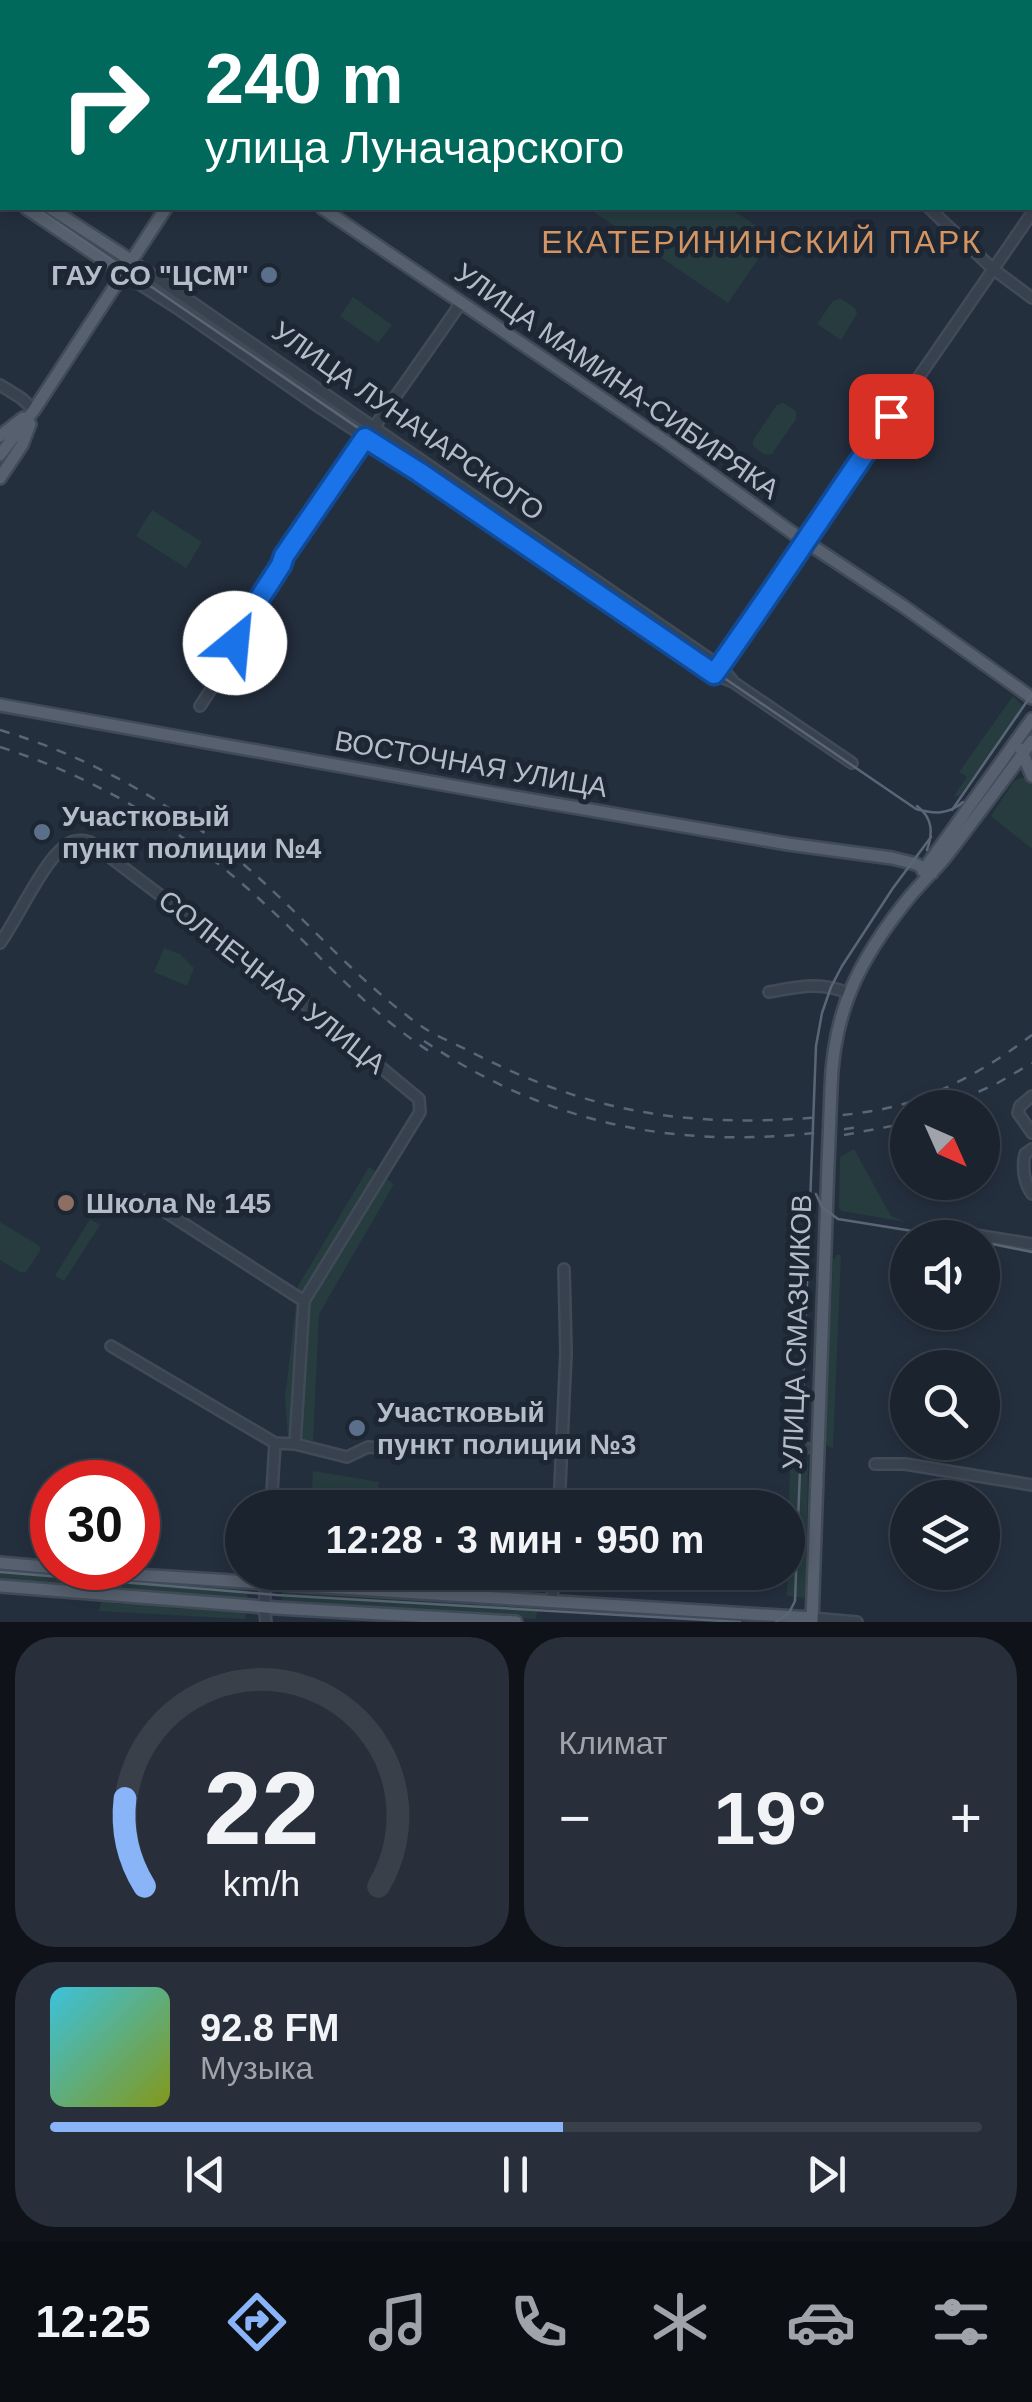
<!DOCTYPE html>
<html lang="ru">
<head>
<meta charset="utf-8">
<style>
  :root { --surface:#1b232e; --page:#282f3a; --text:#f1f3f6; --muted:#a0a4aa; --line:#39404a; --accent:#8ab4f8 }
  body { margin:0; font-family:Arial,sans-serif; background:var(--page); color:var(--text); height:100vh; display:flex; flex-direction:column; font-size:38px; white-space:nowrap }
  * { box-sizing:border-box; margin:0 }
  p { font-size:32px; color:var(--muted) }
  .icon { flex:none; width:55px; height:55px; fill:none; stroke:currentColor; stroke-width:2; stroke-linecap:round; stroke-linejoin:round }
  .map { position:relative; height:1622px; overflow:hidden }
  .panel { display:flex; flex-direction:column; gap:15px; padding:15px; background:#0f1319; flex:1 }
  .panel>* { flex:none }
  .top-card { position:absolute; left:0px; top:0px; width:1032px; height:210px; box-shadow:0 5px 15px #0003,0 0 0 2px var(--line); background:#00695c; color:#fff; overflow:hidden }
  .needle { width:65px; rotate:135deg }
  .buttons { position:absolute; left:890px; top:1090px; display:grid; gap:20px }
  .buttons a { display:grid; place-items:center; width:110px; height:110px; border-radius:50%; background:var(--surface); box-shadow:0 5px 15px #0003,0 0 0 2px var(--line); font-size:50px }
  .speed { position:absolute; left:30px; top:1460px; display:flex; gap:20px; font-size:50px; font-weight:700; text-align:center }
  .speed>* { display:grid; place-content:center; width:130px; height:130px; border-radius:50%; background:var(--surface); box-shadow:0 5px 15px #0003,0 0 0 2px var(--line); line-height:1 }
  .speed .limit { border:15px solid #d22; background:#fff; color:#111 }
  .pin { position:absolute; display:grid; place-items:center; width:85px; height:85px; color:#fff; margin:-42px; border-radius:20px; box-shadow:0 5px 15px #0006 }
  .me { position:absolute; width:110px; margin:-55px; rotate:28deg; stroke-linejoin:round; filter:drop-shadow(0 0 8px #0008) }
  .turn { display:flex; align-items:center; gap:35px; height:210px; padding:0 40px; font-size:45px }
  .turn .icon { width:130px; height:130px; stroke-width:2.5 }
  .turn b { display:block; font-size:70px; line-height:85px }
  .big { font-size:75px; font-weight:700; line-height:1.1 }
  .panel .tile { flex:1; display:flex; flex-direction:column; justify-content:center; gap:15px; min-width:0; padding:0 35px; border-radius:40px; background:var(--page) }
  .panel .dial { align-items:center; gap:0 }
  .dial svg { height:260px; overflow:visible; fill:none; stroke:var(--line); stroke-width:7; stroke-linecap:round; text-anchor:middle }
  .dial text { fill:var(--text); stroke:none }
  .song { display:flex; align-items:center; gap:30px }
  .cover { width:120px; height:120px; border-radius:15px; background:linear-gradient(135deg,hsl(190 70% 55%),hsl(70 70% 35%)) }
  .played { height:10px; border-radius:5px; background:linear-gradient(90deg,var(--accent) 55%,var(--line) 55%) }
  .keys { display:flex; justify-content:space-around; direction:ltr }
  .heat { display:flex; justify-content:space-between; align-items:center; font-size:55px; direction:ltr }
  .panel .tiles { flex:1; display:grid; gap:15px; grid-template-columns:1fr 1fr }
  .tile:last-child { grid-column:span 2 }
  .trip { position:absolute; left:225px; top:1490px; width:580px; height:100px; border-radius:50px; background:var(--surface); box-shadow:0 5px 15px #0003,0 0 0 2px var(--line); font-weight:700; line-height:100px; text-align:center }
  .menu { display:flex; height:160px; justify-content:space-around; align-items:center; background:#0b0e12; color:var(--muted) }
  .menu .icon { width:70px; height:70px }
  .menu .active { color:var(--accent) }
  .menu b { font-size:45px; color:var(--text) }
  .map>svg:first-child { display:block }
</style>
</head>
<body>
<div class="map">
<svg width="1032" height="1622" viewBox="0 0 1032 1622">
  <rect width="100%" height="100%" fill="#242f3e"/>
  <path fill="#263c3f" d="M 588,208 L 730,208 L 773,237 L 728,303 Z
    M 353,297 L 392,325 L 378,343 L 340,316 Z
    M 840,298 L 855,308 L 857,314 L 841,340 L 817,324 L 833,301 Z
    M 783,403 L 796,411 L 796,419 L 772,454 L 765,455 L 753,446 L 753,440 L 777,405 Z
    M 152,510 L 202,542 L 186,568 L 136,536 Z
    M 1013,696 L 1022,705 L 1022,712 L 959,796 L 954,796 L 967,777 L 959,772 Z
    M 1021,778 L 1027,778 L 1032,785 L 1032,849 L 991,816 L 1014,781 Z
    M 164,948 L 180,954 L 194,968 L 187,986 L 154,972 Z
    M 854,1149 L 891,1216 L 905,1222 L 842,1211 L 839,1208 L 840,1157 Z
    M 369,1167 L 394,1184 L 319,1314 L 313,1441 L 288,1437 L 285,1399 L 298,1286 Z
    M 90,1219 L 100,1225 L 64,1281 L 55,1276 Z
    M 0,1222 L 38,1245 L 41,1249 L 26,1272 L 20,1272 L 0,1260 Z
    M 837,1255 L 841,1255 L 833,1448 L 829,1447 L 825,1443 L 833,1260 Z
    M 795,1455 L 799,1455 L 799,1461 L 808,1461 L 806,1598 L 787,1596 L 790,1459 Z
    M 313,1471 L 379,1482 L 376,1507 L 311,1507 Z
    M 0,1569 L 248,1589 L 247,1600 L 0,1581 Z
    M 282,1590 L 538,1607 L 536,1619 L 282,1602 Z
    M 116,1598 L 116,1604 L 127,1604 L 128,1599 L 170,1603 L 170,1608 L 191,1609 L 192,1605 L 246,1610 L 245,1619 L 99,1611 L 102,1599 Z"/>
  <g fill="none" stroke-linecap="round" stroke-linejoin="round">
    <g stroke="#414a57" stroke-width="14">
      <path id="minor" d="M 16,0 L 19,2
        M 929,208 L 993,269 L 1032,298
        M 132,261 L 720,666 L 732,680
        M 124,274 L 177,308 L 319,407 L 414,469 L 714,674 L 733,682 L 852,763
        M 0,385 L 21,398 L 34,410
        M 718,668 L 1032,213
        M 200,706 L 239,647 L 234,638 L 281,565 L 284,556 L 461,303
        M 0,943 C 17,920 45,857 68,844 C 75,839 82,840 90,842 L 268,977 L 295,996 L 419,1099 L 420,1112 L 304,1301 L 295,1444
        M 769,992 C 796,987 822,981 847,993
        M 1032,1096 L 1020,1106 L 1018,1113 L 1032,1133
        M 1032,1149 L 1025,1154 C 1022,1167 1024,1183 1032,1194
        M 147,1200 L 304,1301
        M 957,1232 L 1032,1244
        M 111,1346 L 275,1443 L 295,1444 L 347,1457 L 368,1447 L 423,1451
        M 787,1447 L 806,1448
        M 875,1464 L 905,1464 L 1032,1485
        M 271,1508 L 275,1443
        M 559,1508 L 566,1353 L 564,1269
        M 552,1601 L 554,1572
        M 812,1618 L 857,1622
        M 266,1622 L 264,1607 L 267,1572"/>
    </g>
    <g stroke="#414a57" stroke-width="16">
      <path id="major" d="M 916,0 L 919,2
        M 938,0 L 941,2
        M 298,2 L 299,0
        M 1030,65 L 1032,67
        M 1030,81 L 1032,82
        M 0,174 L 2,175
        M 0,191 L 2,192
        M 26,208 L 124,274
        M 50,208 L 132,261
        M 322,208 L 668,443 L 794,534 L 903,606 L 1032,698
        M 0,436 L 23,418
        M 0,455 L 34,410 L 166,208
        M 0,478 L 22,445 L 30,424
        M 0,705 L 503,795 L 788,844 L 892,858 L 916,864 L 932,873
        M 1021,749 L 1032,776
        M 923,871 L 1032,719
        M 831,1089 C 833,1011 859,960 907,900 C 919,885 932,873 944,859 C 974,820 1003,781 1032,741
        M 0,1563 L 121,1574 L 812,1618
        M 0,1586 L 277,1608 L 516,1622
        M 812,1622 L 828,1164"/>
    </g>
    <use href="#minor" stroke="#38414e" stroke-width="9"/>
    <use href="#major" stroke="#56606e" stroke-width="11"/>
    <path stroke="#5a6575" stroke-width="2.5" d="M 0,183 L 2,185
      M 36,208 L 916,809 C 934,814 948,815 963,802
      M 917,806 C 933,818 933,833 927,850
      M 952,810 L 1032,694
      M 816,1194 L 822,1207 L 838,1219 L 956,1238
      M 982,1242 L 1032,1252
      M 0,1572 L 277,1595 L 740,1622
      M 776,1622 L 789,1613 L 795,1601 L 816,1046 L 822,1013 L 831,987 L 842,966 L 893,888 L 931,837"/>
    <path stroke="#5a6575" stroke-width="2.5" stroke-dasharray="10 10" stroke-linecap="butt" d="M 0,730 C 97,759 187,811 261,880 C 315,929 364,987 424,1028 C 438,1037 456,1044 471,1052 C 593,1114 688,1128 823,1117 C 854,1114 884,1111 913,1101 C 956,1086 995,1063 1032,1035
      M 0,747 C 101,779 190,834 267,906 C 321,956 369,1013 432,1053
      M 424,1041 C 560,1132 698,1153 858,1127
      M 942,1108 L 996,1084 L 1032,1063
      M 844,1135 L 908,1123"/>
    <g stroke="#414a57" stroke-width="16" stroke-linecap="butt">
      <path id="major-bridge" d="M 828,1164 L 831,1089"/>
    </g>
    <use href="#major-bridge" stroke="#56606e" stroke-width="11"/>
  </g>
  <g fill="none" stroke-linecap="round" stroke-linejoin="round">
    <g stroke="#114b97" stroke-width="25">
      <path id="route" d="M 235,643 L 234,638 L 281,565 L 284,556 L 365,438 L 419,472 L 714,674 C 775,589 831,501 891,416"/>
    </g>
    <use href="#route" stroke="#1a73e8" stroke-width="18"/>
  </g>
  <g fill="#5c6f8a" stroke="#1d2633" stroke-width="4">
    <circle cx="269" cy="275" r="10"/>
    <circle cx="42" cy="832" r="10"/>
    <circle cx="357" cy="1428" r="10"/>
  </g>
  <circle fill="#8d6e63" stroke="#1d2633" stroke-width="4" cx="66" cy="1203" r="10"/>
  <g text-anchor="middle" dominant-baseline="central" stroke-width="10" stroke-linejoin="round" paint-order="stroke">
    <g font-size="28" font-weight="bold" fill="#b4bcc9" stroke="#1d2633" text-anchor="start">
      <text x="249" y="275" text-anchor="end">ГАУ СО "ЦСМ"</text>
      <text x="62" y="816">Участковый<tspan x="62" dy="32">пункт полиции №4</tspan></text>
      <text x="86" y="1203">Школа № 145</text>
      <text x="377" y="1412">Участковый<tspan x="377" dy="32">пункт полиции №3</tspan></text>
    </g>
    <g font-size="28" fill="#b4bcc9" stroke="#1d2633">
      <text transform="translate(617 381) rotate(35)">УЛИЦА МАМИНА-СИБИРЯКА</text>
      <text transform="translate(408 421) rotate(35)">УЛИЦА ЛУНАЧАРСКОГО</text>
      <text transform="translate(471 764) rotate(10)">ВОСТОЧНАЯ УЛИЦА</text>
      <text transform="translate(272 982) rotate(38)">СОЛНЕЧНАЯ УЛИЦА</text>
      <text transform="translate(797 1332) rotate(-88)">УЛИЦА СМАЗЧИКОВ</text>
    </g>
    <g font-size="32" letter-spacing="2.5" fill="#d59563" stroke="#1d2633">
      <text x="762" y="242">ЕКАТЕРИНИНСКИЙ ПАРК</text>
    </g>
  </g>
</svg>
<div class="buttons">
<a><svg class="needle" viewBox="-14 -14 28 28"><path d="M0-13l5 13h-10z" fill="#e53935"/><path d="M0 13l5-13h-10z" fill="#a0a4aa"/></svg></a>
<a><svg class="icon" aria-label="sound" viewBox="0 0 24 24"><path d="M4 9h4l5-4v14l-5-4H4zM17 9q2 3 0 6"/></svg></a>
<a><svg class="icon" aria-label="search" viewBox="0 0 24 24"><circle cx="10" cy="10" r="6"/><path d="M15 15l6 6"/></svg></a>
<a><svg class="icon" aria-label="layers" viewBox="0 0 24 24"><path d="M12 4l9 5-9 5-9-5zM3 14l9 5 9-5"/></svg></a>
</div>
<div class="speed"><div class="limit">30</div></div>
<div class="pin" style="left:891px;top:416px;background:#d93025"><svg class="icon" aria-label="arrive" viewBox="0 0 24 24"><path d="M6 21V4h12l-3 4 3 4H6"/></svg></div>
<svg class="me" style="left:235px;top:643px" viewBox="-20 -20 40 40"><circle r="19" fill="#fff"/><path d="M0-13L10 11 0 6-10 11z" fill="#1a73e8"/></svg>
<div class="trip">12:28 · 3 мин · 950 m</div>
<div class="top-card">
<div class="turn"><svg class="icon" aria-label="right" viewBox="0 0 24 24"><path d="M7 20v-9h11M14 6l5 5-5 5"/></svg><div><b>240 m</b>улица Луначарского</div></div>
</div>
</div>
<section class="panel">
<div class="tiles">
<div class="tile dial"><svg viewBox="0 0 100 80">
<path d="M14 69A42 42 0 1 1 86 69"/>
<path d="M14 69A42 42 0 0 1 8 42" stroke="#8ab4f8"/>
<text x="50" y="56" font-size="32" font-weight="700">22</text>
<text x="50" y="72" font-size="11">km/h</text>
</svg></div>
<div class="tile"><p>Климат</p>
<div class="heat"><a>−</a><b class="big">19°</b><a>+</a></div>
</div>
<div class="tile">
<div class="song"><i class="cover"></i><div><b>92.8 FM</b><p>Музыка</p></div></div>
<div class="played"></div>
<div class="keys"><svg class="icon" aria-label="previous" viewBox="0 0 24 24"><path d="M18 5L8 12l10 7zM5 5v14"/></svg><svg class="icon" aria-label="pause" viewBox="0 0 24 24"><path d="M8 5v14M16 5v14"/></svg><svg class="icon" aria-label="next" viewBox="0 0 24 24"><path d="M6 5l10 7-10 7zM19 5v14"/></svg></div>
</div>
</div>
</section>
<nav class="menu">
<b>12:25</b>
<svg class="icon active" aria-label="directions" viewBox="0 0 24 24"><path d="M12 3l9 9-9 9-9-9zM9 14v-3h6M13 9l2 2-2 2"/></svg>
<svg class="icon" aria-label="music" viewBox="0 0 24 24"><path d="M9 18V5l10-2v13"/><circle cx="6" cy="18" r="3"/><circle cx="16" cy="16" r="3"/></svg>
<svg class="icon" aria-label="phone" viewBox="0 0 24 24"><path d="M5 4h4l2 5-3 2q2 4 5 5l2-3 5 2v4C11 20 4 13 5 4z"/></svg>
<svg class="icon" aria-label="climate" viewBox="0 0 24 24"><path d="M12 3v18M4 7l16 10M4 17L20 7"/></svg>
<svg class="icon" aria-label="car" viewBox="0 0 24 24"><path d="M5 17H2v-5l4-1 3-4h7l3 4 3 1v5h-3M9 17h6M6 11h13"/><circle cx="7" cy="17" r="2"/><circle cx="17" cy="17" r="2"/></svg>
<svg class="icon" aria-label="filters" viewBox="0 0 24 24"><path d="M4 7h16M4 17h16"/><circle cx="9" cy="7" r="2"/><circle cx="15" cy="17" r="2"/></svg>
</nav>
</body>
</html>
